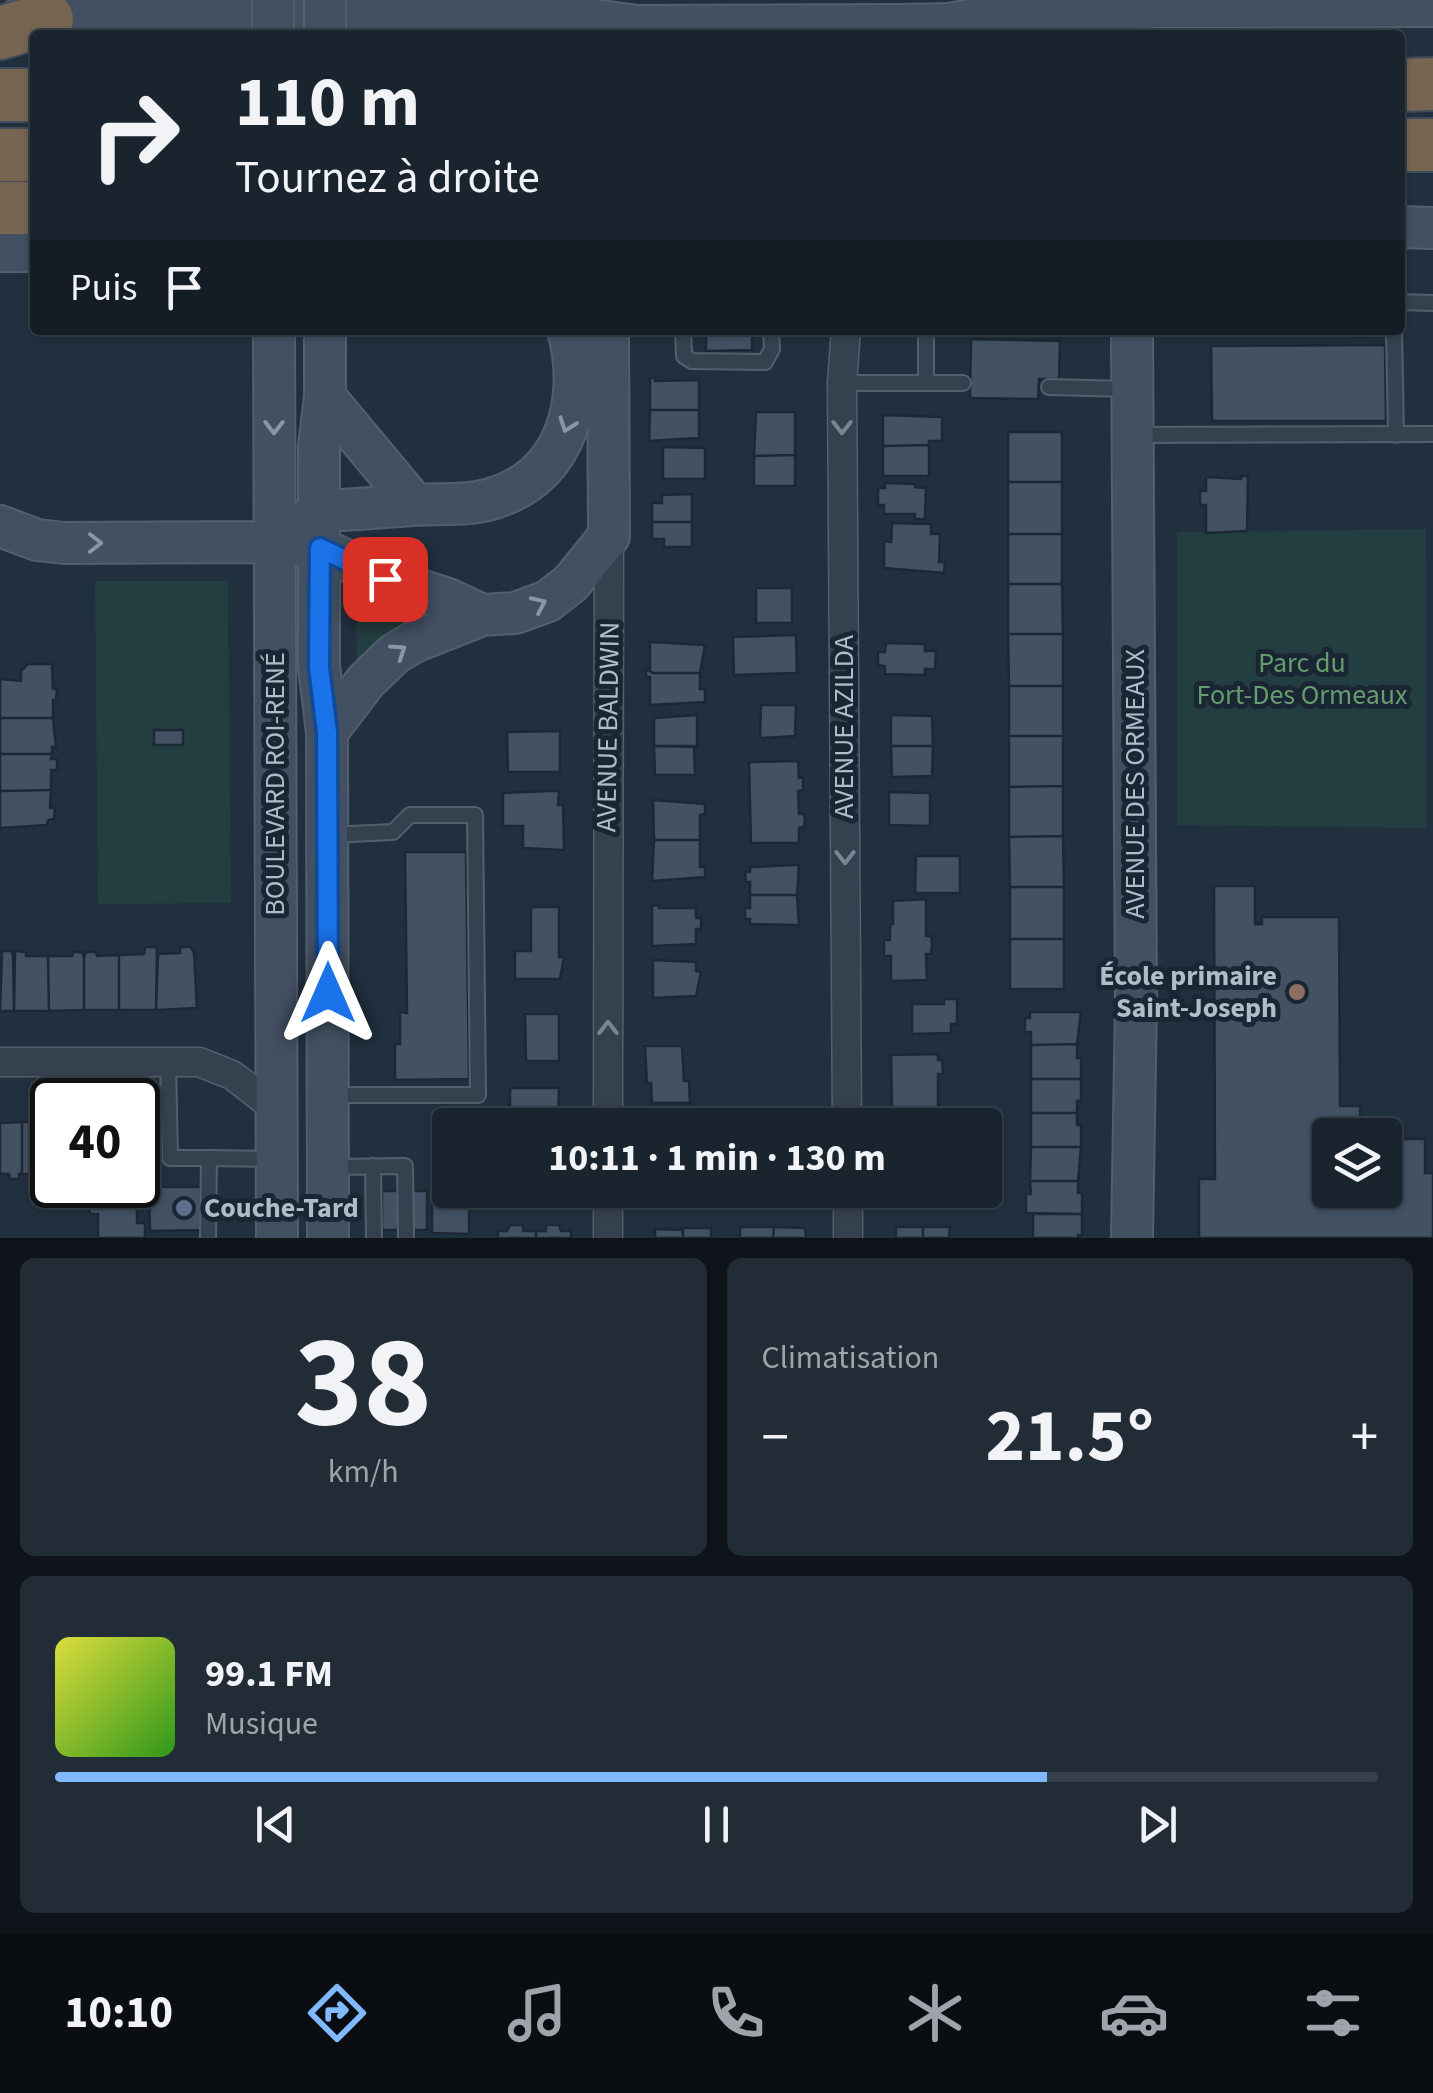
<!DOCTYPE html>
<html lang="fr">
<head>
<meta charset="utf-8">
<style>
  :root { --surface:#19242f; --page:#222c37; --text:#f1f3f6; --muted:#9fa4aa; --line:#37414b; --accent:#81b9ff }
  body { margin:0; font-family:"Source Sans 3",sans-serif; background:var(--page); color:var(--text); height:100vh; display:flex; flex-direction:column; font-size:38px; white-space:nowrap }
  * { box-sizing:border-box; margin:0 }
  p { font-size:32px; color:var(--muted) }
  .icon { flex:none; width:55px; height:55px; fill:none; stroke:currentColor; stroke-width:2; stroke-linecap:round; stroke-linejoin:round }
  .map { position:relative; height:1238px; overflow:hidden }
  .side { display:flex; flex-direction:column; gap:20px; padding:20px; background:#0e141a; flex:1 }
  .side>* { flex:none }
  .hud { position:absolute; left:30px; top:30px; width:1375px; height:305px; border-radius:10px; box-shadow:0 2px 8px #0004,0 0 0 2px var(--line); background:#19242f; color:var(--text); overflow:hidden }
  .fabs { position:absolute; left:1312px; top:1118px; display:grid; gap:20px }
  .fabs a { display:grid; place-items:center; width:90px; height:90px; border-radius:10px; background:var(--surface); box-shadow:0 2px 8px #0004,0 0 0 2px var(--line); font-size:50px }
  .speed { position:absolute; left:30px; top:1078px; display:flex; gap:20px; font-size:50px; font-weight:700; text-align:center }
  .speed>* { display:grid; place-content:center; width:130px; height:130px; border-radius:50%; background:var(--surface); box-shadow:0 2px 8px #0004,0 0 0 2px var(--line); line-height:1 }
  .speed .limit { border:5px solid #111; border-radius:15px; background:#fff; color:#111 }
  .pin { position:absolute; display:grid; place-items:center; width:85px; height:85px; color:#fff; margin:-42px; border-radius:20px; box-shadow:0 5px 15px #0006 }
  .me { position:absolute; width:110px; margin:-55px; rotate:0deg; stroke-linejoin:round; filter:drop-shadow(0 0 8px #0008) }
  .turn { display:flex; align-items:center; gap:35px; height:210px; padding:0 40px; font-size:45px }
  .turn .icon { width:130px; height:130px; stroke-width:2.5 }
  .turn b { display:block; font-size:70px; line-height:85px }
  .then { display:flex; align-items:center; height:95px; padding:0 40px; background:#0003; gap:20px; font-size:38px }
  .big { font-size:75px; font-weight:700; line-height:1.1 }
  .side .card { flex:1; display:flex; flex-direction:column; justify-content:center; gap:15px; min-width:0; padding:0 35px; border-radius:15px; background:var(--page) }
  .side .dial { align-items:center; gap:0 }
  .dial b { font-size:130px; line-height:1 }
  .song { display:flex; align-items:center; gap:30px }
  .cover { width:120px; height:120px; border-radius:15px; background:linear-gradient(135deg,hsl(60 70% 55%),hsl(110 70% 35%)) }
  .played { height:10px; border-radius:5px; background:linear-gradient(90deg,var(--accent) 75%,var(--line) 75%) }
  .keys { display:flex; justify-content:space-around; direction:ltr }
  .heat { display:flex; justify-content:space-between; align-items:center; font-size:55px; direction:ltr }
  .side .tiles { flex:1; display:grid; gap:20px; grid-template-columns:1fr 1fr }
  .card:last-child { grid-column:span 2 }
  .trip { position:absolute; left:432px; top:1108px; width:570px; height:100px; border-radius:10px; background:var(--surface); box-shadow:0 2px 8px #0004,0 0 0 2px var(--line); font-weight:700; line-height:100px; text-align:center }
  .dock { display:flex; height:160px; justify-content:space-around; align-items:center; background:#0a0e13; color:var(--muted) }
  .dock .icon { width:70px; height:70px }
  .dock .current { color:var(--accent) }
  .dock b { font-size:45px; color:var(--text) }
  .map>svg:first-child { display:block }
</style>
</head>
<body>
<div class="map">
<svg width="1433" height="1238" viewBox="0 0 1433 1238">
  <rect width="100%" height="100%" fill="#21303f"/>
  <path fill="#233e40" d="M 1426,529 L 1427,828 L 1177,825 L 1177,532 Z
    M 95,581 L 228,581 L 231,903 L 98,904 Z
    M 356,593 L 441,615 L 357,667 Z"/>
  <path fill="#425263" stroke="#1c2835" stroke-width="2.5" d="M 706,330 L 752,330 L 752,350 L 706,351 Z
    M 971,339 L 1060,341 L 1059,379 L 1039,379 L 1038,399 L 970,398 Z
    M 1385,345 L 1386,421 L 1212,421 L 1211,346 Z
    M 650,378 L 655,378 L 655,381 L 699,380 L 699,410 L 650,410 Z
    M 650,410 L 699,410 L 699,438 L 649,441 Z
    M 756,412 L 795,412 L 795,455 L 754,456 Z
    M 883,415 L 942,417 L 942,441 L 929,441 L 929,445 L 883,446 Z
    M 1008,432 L 1062,432 L 1062,482 L 1008,482 Z
    M 929,445 L 929,476 L 883,476 L 883,446 Z
    M 663,447 L 705,448 L 705,479 L 663,479 Z
    M 795,455 L 795,486 L 754,486 L 754,456 Z
    M 1241,476 L 1248,476 L 1247,531 L 1206,533 L 1206,505 L 1200,505 L 1200,491 L 1206,491 L 1206,477 L 1241,479 Z
    M 1008,482 L 1062,482 L 1062,534 L 1008,534 Z
    M 885,483 L 915,484 L 915,487 L 926,488 L 925,519 L 915,519 L 915,514 L 884,514 L 884,505 L 878,505 L 878,488 L 885,488 Z
    M 692,494 L 692,522 L 652,522 L 652,503 L 662,503 L 662,495 Z
    M 652,522 L 692,522 L 692,547 L 664,547 L 664,539 L 652,539 Z
    M 892,523 L 931,524 L 931,534 L 940,534 L 939,562 L 945,562 L 944,573 L 884,568 L 884,541 L 891,542 Z
    M 1008,534 L 1062,534 L 1062,584 L 1008,584 Z
    M 1008,584 L 1062,584 L 1063,634 L 1008,634 Z
    M 756,588 L 792,588 L 792,623 L 756,623 Z
    M 1008,634 L 1063,634 L 1063,686 L 1009,686 Z
    M 796,635 L 797,673 L 734,675 L 733,637 Z
    M 650,642 L 705,645 L 700,673 L 653,673 L 650,671 Z
    M 886,643 L 925,644 L 925,651 L 936,651 L 935,669 L 925,669 L 925,675 L 885,674 L 885,666 L 878,665 L 878,652 L 885,652 Z
    M 28,664 L 52,664 L 53,689 L 57,689 L 56,700 L 53,700 L 53,718 L 0,718 L 0,679 L 21,681 L 21,671 Z
    M 646,669 L 653,673 L 700,673 L 700,689 L 705,689 L 705,702 L 650,705 L 650,677 L 646,677 Z
    M 1009,686 L 1063,686 L 1063,736 L 1009,736 Z
    M 761,705 L 796,705 L 795,736 L 760,738 Z
    M 697,715 L 697,747 L 654,746 L 654,718 Z
    M 891,715 L 932,716 L 933,746 L 891,746 Z
    M 0,718 L 53,718 L 56,747 L 52,747 L 52,754 L 0,754 Z
    M 154,730 L 183,730 L 183,745 L 154,745 Z
    M 560,731 L 560,772 L 508,772 L 507,732 Z
    M 1009,736 L 1063,736 L 1063,786 L 1009,787 Z
    M 654,746 L 694,746 L 695,775 L 655,775 Z
    M 891,746 L 933,746 L 932,776 L 892,777 Z
    M 0,754 L 52,754 L 51,759 L 57,759 L 57,770 L 51,770 L 51,790 L 0,791 Z
    M 798,761 L 799,778 L 803,777 L 803,790 L 798,791 L 799,814 L 804,814 L 805,819 L 804,827 L 799,828 L 799,843 L 751,843 L 749,762 Z
    M 1063,786 L 1063,836 L 1009,837 L 1009,787 Z
    M 51,790 L 50,808 L 55,808 L 54,819 L 48,820 L 47,825 L 0,828 L 0,791 Z
    M 550,791 L 559,791 L 558,805 L 563,805 L 564,850 L 523,848 L 523,826 L 503,826 L 503,793 Z
    M 889,792 L 930,793 L 930,826 L 889,825 Z
    M 653,800 L 705,804 L 705,814 L 700,815 L 700,840 L 654,840 Z
    M 1063,836 L 1064,887 L 1010,887 L 1009,837 Z
    M 654,840 L 700,840 L 700,867 L 705,867 L 705,877 L 652,881 Z
    M 405,852 L 466,852 L 469,1079 L 395,1080 L 395,1044 L 400,1044 L 400,1012 L 407,1013 Z
    M 916,856 L 960,856 L 960,893 L 915,893 Z
    M 795,865 L 799,865 L 797,895 L 750,895 L 750,882 L 746,882 L 745,872 L 750,872 L 750,867 Z
    M 1214,886 L 1255,886 L 1255,924 L 1262,924 L 1262,917 L 1339,917 L 1340,1106 L 1360,1106 L 1360,1135 L 1330,1135 L 1330,1190 L 1385,1190 L 1385,1139 L 1425,1139 L 1425,1173 L 1433,1173 L 1433,1238 L 1199,1238 L 1199,1179 L 1215,1179 Z
    M 1010,887 L 1064,887 L 1064,939 L 1010,939 Z
    M 750,895 L 797,895 L 799,925 L 750,924 L 750,919 L 745,919 L 745,908 L 750,908 Z
    M 926,899 L 926,936 L 931,936 L 932,945 L 931,954 L 926,954 L 927,980 L 891,981 L 891,956 L 884,956 L 884,940 L 890,940 L 890,925 L 893,924 L 893,901 Z
    M 658,905 L 659,908 L 696,908 L 696,918 L 701,918 L 701,929 L 696,929 L 696,944 L 652,946 L 652,906 Z
    M 531,907 L 559,907 L 559,957 L 564,957 L 560,979 L 515,979 L 515,951 L 531,951 Z
    M 1010,939 L 1064,939 L 1064,989 L 1010,989 Z
    M 145,947 L 157,947 L 156,1010 L 119,1010 L 119,955 L 144,954 Z
    M 180,947 L 191,947 L 194,953 L 197,1008 L 156,1010 L 158,954 L 180,953 Z
    M 2,951 L 12,951 L 13,956 L 14,1011 L 0,1011 Z
    M 15,951 L 26,952 L 26,956 L 48,956 L 49,1011 L 14,1011 Z
    M 73,952 L 82,952 L 84,957 L 84,1010 L 49,1011 L 48,956 L 72,956 Z
    M 86,952 L 96,952 L 97,956 L 119,955 L 119,1010 L 84,1010 L 84,957 Z
    M 653,960 L 696,962 L 696,971 L 701,972 L 696,996 L 653,998 Z
    M 944,999 L 957,999 L 957,1024 L 951,1024 L 951,1033 L 912,1034 L 912,1004 L 944,1004 Z
    M 1030,1012 L 1081,1012 L 1077,1044 L 1031,1045 L 1031,1032 L 1025,1032 L 1025,1018 L 1030,1018 Z
    M 525,1014 L 559,1014 L 559,1061 L 526,1061 Z
    M 1077,1044 L 1077,1058 L 1081,1058 L 1081,1079 L 1031,1079 L 1031,1045 Z
    M 645,1046 L 682,1046 L 684,1081 L 689,1081 L 690,1103 L 652,1103 L 651,1083 L 647,1084 Z
    M 938,1054 L 938,1060 L 942,1060 L 943,1074 L 938,1074 L 938,1111 L 892,1112 L 891,1055 Z
    M 1031,1079 L 1081,1079 L 1081,1101 L 1077,1101 L 1077,1113 L 1031,1113 Z
    M 510,1088 L 559,1088 L 558,1125 L 524,1125 L 523,1117 L 510,1117 Z
    M 1031,1113 L 1077,1113 L 1077,1125 L 1081,1125 L 1081,1147 L 1031,1147 Z
    M 22,1122 L 52,1122 L 52,1180 L 46,1181 L 46,1175 L 22,1174 Z
    M 22,1122 L 22,1174 L 19,1174 L 19,1179 L 10,1179 L 9,1174 L 0,1174 L 0,1123 Z
    M 432,1146 L 450,1146 L 450,1190 L 469,1190 L 469,1234 L 432,1233 Z
    M 1031,1147 L 1081,1147 L 1078,1181 L 1030,1181 Z
    M 1030,1181 L 1078,1181 L 1078,1193 L 1082,1192 L 1082,1214 L 1026,1213 L 1026,1194 L 1031,1194 Z
    M 86,1185 L 137,1185 L 137,1223 L 145,1223 L 145,1238 L 98,1238 L 98,1214 L 90,1214 Z
    M 149,1187 L 201,1187 L 201,1230 L 150,1231 Z
    M 515,1190 L 556,1190 L 556,1197 L 553,1197 L 553,1203 L 544,1203 L 544,1197 L 515,1196 Z
    M 382,1191 L 427,1191 L 427,1230 L 382,1230 Z
    M 1033,1214 L 1082,1214 L 1082,1235 L 1078,1235 L 1078,1238 L 1033,1238 Z
    M 510,1225 L 523,1225 L 523,1231 L 536,1231 L 536,1238 L 498,1238 L 498,1231 L 507,1231 Z
    M 546,1225 L 559,1225 L 561,1231 L 571,1231 L 571,1238 L 536,1238 L 536,1231 L 546,1231 Z
    M 740,1227 L 774,1227 L 773,1238 L 740,1238 Z
    M 774,1227 L 805,1228 L 806,1238 L 773,1238 Z
    M 896,1227 L 923,1227 L 923,1238 L 896,1238 Z
    M 923,1227 L 950,1227 L 949,1238 L 923,1238 Z
    M 682,1228 L 711,1228 L 711,1238 L 683,1238 Z
    M 655,1229 L 683,1230 L 683,1238 L 655,1238 Z"/>
  <g fill="none" stroke-linecap="round" stroke-linejoin="round">
    <g stroke="#535f6c" stroke-width="18">
      <path id="lane" d="M 1400,302 L 1433,303
        M 683,330 L 684,356 L 692,361 L 765,362 L 772,349 L 771,330
        M 1394,330 L 1396,435
        M 842,383 L 963,383
        M 926,383 L 926,330
        M 1049,387 L 1128,389
        M 1134,435 L 1433,434
        M 168,1061 L 170,1158 L 209,1158
        M 329,1095 L 478,1095 L 475,815 L 410,815 L 393,832 L 329,835
        M 373,1166 L 374,1238
        M 333,1167 L 405,1166 L 406,1238
        M 208,1238 L 209,1158 L 273,1159"/>
    </g>
    <g stroke="#535f6c" stroke-width="31">
      <path id="street" d="M 846,330 L 842,383 L 847,1125
        M 0,1062 L 199,1062 L 232,1075 L 276,1109
        M 608,1125 L 609,536
        M 608,1190 L 608,1238
        M 848,1190 L 848,1238"/>
    </g>
    <g stroke="#535f6c" stroke-width="44">
      <path id="secondary" d="M 19,19 L 578,18 L 637,26 L 902,25 L 949,24 L 999,15 L 1156,7 L 1433,6
        M 1400,227 L 1433,228
        M 0,251 L 35,251
        M 274,330 L 277,1238
        M 325,330 L 325,397 L 319,446 L 319,667 L 327,732 L 328,1238
        M 325,397 L 415,505
        M 0,526 L 37,540 L 64,543 L 274,542 L 320,548 L 385,579 L 448,599 L 482,615
        M 298,526 L 319,511 C 351,510 381,507 412,505 C 441,503 470,507 497,497 C 569,473 586,396 568,330
        M 327,732 L 366,681 L 394,654 L 414,642 L 482,615 L 515,613 L 548,601 L 571,583 L 609,536 L 608,330
        M 1132,1238 L 1136,1002 L 1132,330"/>
    </g>
    <g stroke="#404c59" stroke-width="56">
      <path id="highway" d="M 0,33 L 47,19
        M 1400,85 L 1433,84
        M 0,95 L 35,95
        M 1400,145 L 1433,145
        M 0,155 L 35,155
        M 0,208 L 35,208"/>
    </g>
    <use href="#lane" stroke="#35414f" stroke-width="14"/>
    <use href="#street" stroke="#35414f" stroke-width="28"/>
    <use href="#secondary" stroke="#435062" stroke-width="40"/>
    <use href="#highway" stroke="#756551" stroke-width="52"/>
    <g stroke="#535f6c" stroke-width="44" stroke-linecap="butt">
      <path id="secondary-bridge" d="M 273,0 L 273,35
        M 325,0 L 325,35"/>
    </g>
    <use href="#secondary-bridge" stroke="#435062" stroke-width="40"/>
  </g>
  <defs><path id="oneway-chevron" d="M-2-3.5L2.5 0L-2 3.5" fill="none" stroke-width="1.6" stroke-linecap="round" stroke-linejoin="round" transform="scale(2.5)"/></defs>
  <g stroke="#8a96a6">
    <use href="#oneway-chevron" transform="translate(567 425) rotate(110)"/>
    <use href="#oneway-chevron" transform="translate(274 427) rotate(90)"/>
    <use href="#oneway-chevron" transform="translate(95 543)"/>
    <use href="#oneway-chevron" transform="translate(539 604) rotate(-25)"/>
    <use href="#oneway-chevron" transform="translate(399 651) rotate(-34)"/>
  </g>
  <g stroke="#798593">
    <use href="#oneway-chevron" transform="translate(842 427) rotate(90)"/>
    <use href="#oneway-chevron" transform="translate(845 857) rotate(90)"/>
    <use href="#oneway-chevron" transform="translate(608 1028) rotate(-90)"/>
  </g>
  <g fill="none" stroke-linecap="round" stroke-linejoin="round">
    <g stroke="#114b97" stroke-width="25">
      <path id="route" d="M 328,993 L 327,732 L 319,667 L 320,548 L 385,579"/>
    </g>
    <use href="#route" stroke="#1a73e8" stroke-width="18"/>
  </g>
  <circle fill="#8d6e63" stroke="#1a2633" stroke-width="4" cx="1297" cy="992" r="10"/>
  <circle fill="#5c6f8a" stroke="#1a2633" stroke-width="4" cx="184" cy="1208" r="10"/>
  <g text-anchor="middle" dominant-baseline="central" stroke-width="10" stroke-linejoin="round" paint-order="stroke">
    <g font-size="28" fill="#669d6f" stroke="#1a2633">
      <text x="1302" y="663">Parc du<tspan x="1302" dy="32">Fort-Des Ormeaux</tspan></text>
    </g>
    <g font-size="28" fill="#b1bcca" stroke="#1a2633">
      <text transform="translate(608 727) rotate(-89)">AVENUE BALDWIN</text>
      <text transform="translate(844 727) rotate(-90)">AVENUE AZILDA</text>
      <text transform="translate(275 784) rotate(-90)">BOULEVARD ROI-RENÉ</text>
      <text transform="translate(1135 784) rotate(-90)">AVENUE DES ORMEAUX</text>
    </g>
    <g font-size="28" font-weight="bold" fill="#b1bcca" stroke="#1a2633" text-anchor="end">
      <text x="1277" y="976">École primaire<tspan x="1277" dy="32">Saint-Joseph</tspan></text>
      <text x="204" y="1208" text-anchor="start">Couche-Tard</text>
    </g>
  </g>
</svg>
<div class="fabs">
<a><svg class="icon" aria-label="layers" viewBox="0 0 24 24"><path d="M12 4l9 5-9 5-9-5zM3 14l9 5 9-5"/></svg></a>
</div>
<div class="speed"><div class="limit">40</div></div>
<div class="pin" style="left:385px;top:579px;background:#d93025"><svg class="icon" aria-label="arrive" viewBox="0 0 24 24"><path d="M6 21V4h12l-3 4 3 4H6"/></svg></div>
<svg class="me" style="left:328px;top:993px" viewBox="-20 -20 40 40"><path d="M0-17L14 15 0 8-14 15z" fill="#1a73e8" stroke="#fff" stroke-width="4"/></svg>
<div class="trip">10:11 · 1 min · 130 m</div>
<div class="hud">
<div class="turn"><svg class="icon" aria-label="right" viewBox="0 0 24 24"><path d="M7 20v-9h11M14 6l5 5-5 5"/></svg><div><b>110 m</b>Tournez à droite</div></div>
<div class="then">Puis<svg class="icon" aria-label="arrive" viewBox="0 0 24 24"><path d="M6 21V4h12l-3 4 3 4H6"/></svg></div>
</div>
</div>
<section class="side">
<div class="tiles">
<div class="card dial"><b>38</b><p>km/h</p></div>
<div class="card"><p>Climatisation</p>
<div class="heat"><a>−</a><b class="big">21.5°</b><a>+</a></div>
</div>
<div class="card">
<div class="song"><i class="cover"></i><div><b>99.1 FM</b><p>Musique</p></div></div>
<div class="played"></div>
<div class="keys"><svg class="icon" aria-label="previous" viewBox="0 0 24 24"><path d="M18 5L8 12l10 7zM5 5v14"/></svg><svg class="icon" aria-label="pause" viewBox="0 0 24 24"><path d="M8 5v14M16 5v14"/></svg><svg class="icon" aria-label="next" viewBox="0 0 24 24"><path d="M6 5l10 7-10 7zM19 5v14"/></svg></div>
</div>
</div>
</section>
<nav class="dock">
<b>10:10</b>
<svg class="icon current" aria-label="directions" viewBox="0 0 24 24"><path d="M12 3l9 9-9 9-9-9zM9 14v-3h6M13 9l2 2-2 2"/></svg>
<svg class="icon" aria-label="music" viewBox="0 0 24 24"><path d="M9 18V5l10-2v13"/><circle cx="6" cy="18" r="3"/><circle cx="16" cy="16" r="3"/></svg>
<svg class="icon" aria-label="phone" viewBox="0 0 24 24"><path d="M5 4h4l2 5-3 2q2 4 5 5l2-3 5 2v4C11 20 4 13 5 4z"/></svg>
<svg class="icon" aria-label="climate" viewBox="0 0 24 24"><path d="M12 3v18M4 7l16 10M4 17L20 7"/></svg>
<svg class="icon" aria-label="car" viewBox="0 0 24 24"><path d="M5 17H2v-5l4-1 3-4h7l3 4 3 1v5h-3M9 17h6M6 11h13"/><circle cx="7" cy="17" r="2"/><circle cx="17" cy="17" r="2"/></svg>
<svg class="icon" aria-label="filters" viewBox="0 0 24 24"><path d="M4 7h16M4 17h16"/><circle cx="9" cy="7" r="2"/><circle cx="15" cy="17" r="2"/></svg>
</nav>
</body>
</html>
